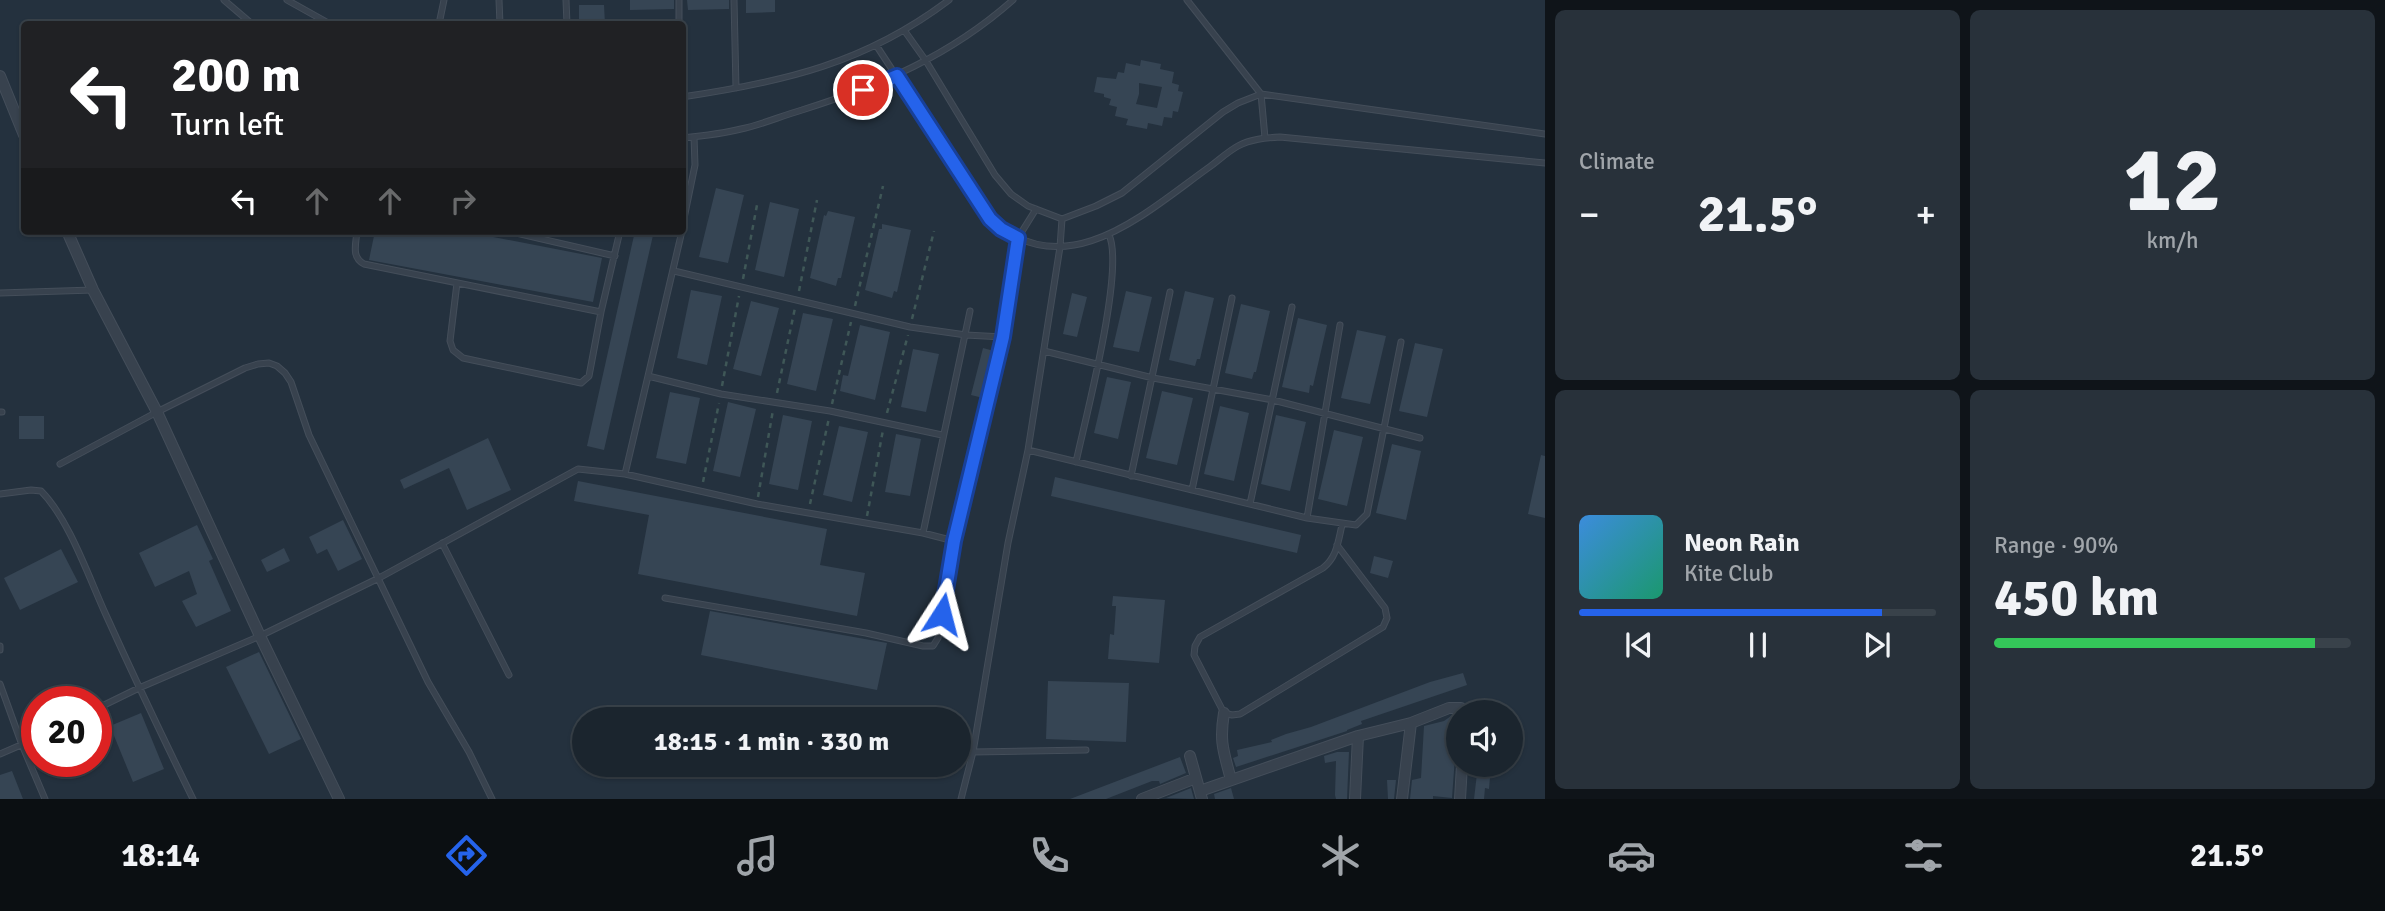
<!DOCTYPE html>
<html lang="en">
<head>
<meta charset="utf-8">
<style>
  :root { --surface:#1b252e; --page:#28313a; --text:#f1f3f6; --muted:#a0a5aa; --line:#39424a; --accent:#2563eb }
  body { margin:0; font-family:Signika,sans-serif; background:var(--page); color:var(--text); height:100vh; display:flex; flex-direction:column; font-size:26px; white-space:nowrap }
  * { box-sizing:border-box; margin:0 }
  p { font-size:23px; color:var(--muted) }
  .icon { flex:none; width:38px; height:38px; fill:none; stroke:currentColor; stroke-width:2; stroke-linecap:round; stroke-linejoin:round }
  .map { position:relative; flex:1; overflow:hidden }
  .details { display:flex; flex-direction:column; gap:10px; padding:10px; background:#0f1419; width:840px }
  .details>* { flex:none }
  .top-card { position:absolute; left:21px; top:21px; width:665px; height:214px; border-radius:7px; box-shadow:0 2px 5px #0004,0 0 0 2px var(--line); background:#202124; color:#fff; overflow:hidden }
  .controls { position:absolute; left:1446px; top:700px; display:grid; gap:14px }
  .controls a { display:grid; place-items:center; width:77px; height:77px; border-radius:50%; background:var(--surface); box-shadow:0 2px 5px #0004,0 0 0 2px var(--line); font-size:35px }
  .speed { position:absolute; left:21px; top:686px; display:flex; gap:14px; font-size:35px; font-weight:700; text-align:center }
  .speed>* { display:grid; place-content:center; width:91px; height:91px; border-radius:50%; background:var(--surface); box-shadow:0 2px 5px #0004,0 0 0 2px var(--line); line-height:1 }
  .speed .limit { border:10px solid #d22; background:#fff; color:#111 }
  .pin { position:absolute; display:grid; place-items:center; width:60px; height:60px; color:#fff; margin:-30px; border:4px solid #fff; border-radius:50%; box-shadow:0 2px 7px #0007 }
  .me { position:absolute; width:77px; margin:-38px; rotate:9deg; stroke-linejoin:round; filter:drop-shadow(0 0 5px #0008) }
  .turn { display:flex; align-items:center; gap:24px; height:147px; padding:0 35px; font-size:32px }
  .turn .icon { width:91px; height:91px; stroke-width:2.5 }
  .turn b { display:block; font-size:49px; line-height:60px }
  .lanes { display:flex; align-items:center; height:66px; padding:0 35px; background:#0003; justify-content:center; gap:35px; direction:ltr }
  .lanes .off { opacity:.35 }
  .big { font-size:52px; font-weight:700; line-height:1.1 }
  .details .card { flex:1; display:flex; flex-direction:column; justify-content:center; gap:10px; min-width:0; padding:0 24px; border-radius:10px; background:var(--page) }
  .details .dial { align-items:center; gap:0 }
  .dial b { font-size:91px; line-height:1 }
  .song { display:flex; align-items:center; gap:21px }
  .cover { width:84px; height:84px; border-radius:10px; background:linear-gradient(135deg,hsl(210 70% 55%),hsl(160 70% 35%)) }
  .played { height:7px; border-radius:4px; background:linear-gradient(90deg,var(--accent) 85%,var(--line) 85%) }
  .keys { display:flex; justify-content:space-around; direction:ltr }
  .heat { display:flex; justify-content:space-between; align-items:center; font-size:38px; direction:ltr }
  .charge { height:10px; border-radius:5px; background:linear-gradient(90deg,#34c759 90%,var(--line) 0) }
  .details .tiles { flex:1; display:grid; gap:10px; grid-template-columns:repeat(2,1fr) }
  .trip { position:absolute; left:572px; top:707px; width:399px; height:70px; border-radius:35px; background:var(--surface); box-shadow:0 2px 5px #0004,0 0 0 2px var(--line); font-weight:700; line-height:70px; text-align:center }
  .tabs { display:flex; height:112px; justify-content:space-around; align-items:center; background:#0b0f12; color:var(--muted) }
  .tabs .icon { width:49px; height:49px }
  .tabs .active { color:var(--accent) }
  .tabs b { font-size:32px; color:var(--text) }
  main { display:flex; flex:1; min-height:0 }
  .map>svg:first-child { display:block }
</style>
</head>
<body>
<main>
<div class="map">
<svg width="1545" height="799" viewBox="0 0 1545 799">
  <rect width="100%" height="100%" fill="#24313e"/>
  <path fill="#364554" fill-rule="evenodd" d="M 630,0 L 674,0 L 674,9 L 630,10 Z
    M 687,0 L 729,0 L 729,9 L 688,10 Z
    M 746,0 L 775,0 L 775,12 L 746,13 Z
    M 579,5 L 604,5 L 605,24 L 579,24 Z
    M 1141,60 L 1161,64 L 1160,69 L 1174,72 L 1172,83 L 1179,85 L 1178,91 L 1183,92 L 1178,112 L 1173,111 L 1172,118 L 1164,117 L 1162,126 L 1148,123 L 1147,129 L 1126,125 L 1128,119 L 1115,116 L 1117,107 L 1109,105 L 1111,99 L 1104,97 L 1104,94 L 1094,92 L 1097,77 L 1116,79 L 1118,72 L 1124,73 L 1126,63 L 1140,66 ZM 1139,83 L 1162,87 L 1157,108 L 1136,104 L 1139,94 Z
    M 716,188 L 744,195 L 728,263 L 699,257 Z
    M 770,202 L 799,209 L 784,277 L 755,270 Z
    M 828,211 L 855,217 L 841,278 L 838,278 L 836,286 L 810,278 L 824,215 L 826,216 Z
    M 882,224 L 911,230 L 897,292 L 894,291 L 892,298 L 865,290 L 879,229 L 882,229 Z
    M 375,231 L 462,231 L 602,258 L 593,302 L 369,260 Z
    M 635,231 L 654,231 L 604,450 L 587,446 Z
    M 691,290 L 722,296 L 707,365 L 677,358 Z
    M 1126,291 L 1152,297 L 1139,352 L 1113,347 Z
    M 1185,291 L 1214,298 L 1200,359 L 1197,359 L 1195,366 L 1169,360 Z
    M 1072,293 L 1087,297 L 1077,337 L 1063,334 Z
    M 751,301 L 779,308 L 761,376 L 733,369 Z
    M 1241,304 L 1270,311 L 1256,372 L 1254,372 L 1252,379 L 1225,373 Z
    M 803,313 L 833,319 L 816,391 L 787,384 Z
    M 1298,318 L 1327,325 L 1313,386 L 1310,385 L 1309,393 L 1282,387 Z
    M 860,325 L 890,332 L 875,400 L 840,391 L 843,375 L 848,376 Z
    M 1357,330 L 1386,336 L 1370,404 L 1341,398 Z
    M 1415,343 L 1443,349 L 1427,417 L 1399,411 Z
    M 983,348 L 994,351 L 983,398 L 971,395 Z
    M 913,349 L 939,354 L 926,412 L 901,407 Z
    M 1107,377 L 1131,382 L 1118,439 L 1094,433 Z
    M 1162,391 L 1193,398 L 1177,465 L 1146,458 Z
    M 670,392 L 700,398 L 686,464 L 656,458 Z
    M 728,402 L 756,409 L 740,477 L 713,471 Z
    M 1220,406 L 1249,413 L 1234,481 L 1204,474 Z
    M 783,415 L 812,421 L 798,490 L 769,484 Z
    M 1276,415 L 1306,422 L 1290,491 L 1261,484 Z
    M 19,416 L 44,416 L 44,439 L 19,439 Z
    M 839,426 L 868,432 L 852,502 L 823,495 Z
    M 1334,430 L 1363,437 L 1347,506 L 1318,499 Z
    M 896,434 L 921,439 L 910,496 L 885,492 Z
    M 488,438 L 511,490 L 467,510 L 449,468 L 404,489 L 400,480 Z
    M 1392,444 L 1421,451 L 1406,520 L 1376,513 Z
    M 1541,455 L 1545,456 L 1545,518 L 1528,514 Z
    M 1055,477 L 1301,535 L 1297,553 L 1051,496 Z
    M 578,481 L 827,529 L 820,565 L 865,573 L 857,616 L 638,574 L 649,515 L 574,501 Z
    M 343,520 L 362,559 L 338,571 L 327,549 L 317,554 L 309,537 Z
    M 197,525 L 213,559 L 209,561 L 231,611 L 196,627 L 182,601 L 197,594 L 189,571 L 155,587 L 139,553 Z
    M 284,548 L 290,561 L 267,572 L 261,560 Z
    M 61,549 L 78,582 L 20,610 L 4,578 Z
    M 1374,556 L 1393,561 L 1388,578 L 1370,573 Z
    M 1113,596 L 1165,600 L 1159,663 L 1108,659 L 1110,634 L 1114,635 L 1116,606 L 1112,606 Z
    M 710,611 L 887,643 L 877,690 L 701,655 Z
    M 259,652 L 301,739 L 269,754 L 226,667 Z
    M 1463,673 L 1467,685 L 1361,721 L 1362,724 L 1347,730 L 1347,731 L 1236,767 L 1233,758 L 1238,756 L 1237,750 L 1272,742 L 1271,740 L 1286,734 L 1311,727 L 1430,682 Z
    M 1048,681 L 1129,683 L 1126,742 L 1046,739 Z
    M 141,713 L 164,769 L 133,782 L 110,726 Z
    M 1451,716 L 1458,716 L 1452,798 L 1433,796 L 1433,799 L 1410,799 L 1412,780 L 1421,778 L 1424,726 L 1444,721 Z
    M 1337,752 L 1349,752 L 1347,799 L 1336,799 L 1335,795 L 1336,761 L 1325,763 L 1324,756 Z
    M 1180,757 L 1186,773 L 1160,784 L 1159,781 L 1152,781 L 1106,799 L 1070,799 Z
    M 1478,765 L 1491,765 L 1489,789 L 1485,788 L 1484,799 L 1474,799 Z
    M 12,771 L 23,799 L 0,799 L 0,775 Z
    M 1387,780 L 1396,780 L 1394,799 L 1388,799 Z
    M 1191,788 L 1194,799 L 1166,798 Z
    M 1231,788 L 1234,799 L 1215,799 L 1214,794 Z"/>
  <g fill="none" stroke-linecap="round" stroke-linejoin="round">
    <g stroke="#444e5a" stroke-width="7">
      <path id="service" d="M 224,0 L 252,24
        M 287,0 L 330,24
        M 499,0 L 500,24
        M 566,0 L 567,24
        M 679,0 L 679,24
        M 734,0 L 736,88
        M 1187,0 L 1261,94 L 1265,138
        M 439,24 L 444,0
        M 904,30 L 926,61 L 995,175 L 1011,194 L 1028,206 L 1062,219 L 1096,206 L 1122,193 L 1223,112 L 1238,103 L 1261,94 L 1545,134
        M 876,45 L 990,219 C 1066,287 1144,214 1208,168 C 1218,161 1227,152 1238,146 C 1251,139 1265,138 1280,137 L 1545,163
        M 682,97 C 784,82 866,63 949,0
        M 682,138 C 702,136 721,134 741,129 C 761,125 781,116 802,110 C 881,85 950,56 1013,0
        M 682,228 L 695,165 L 694,137
        M 357,231 C 356,244 351,257 364,264 L 601,312
        M 507,231 L 615,256
        M 674,271 L 910,327 L 966,335 L 1003,337
        M 457,283 L 450,341 L 453,350 L 463,358 L 581,383 L 589,376 L 601,312 L 620,231
        M 0,293 L 93,290
        M 1044,351 L 1153,378 L 1273,400 L 1420,438
        M 648,376 L 721,394 L 830,411 L 942,435
        M 0,412 L 2,412
        M 1028,450 L 1307,518 L 1356,525 L 1367,514 L 1401,342
        M 1076,462 C 1085,420 1125,269 1109,235
        M 60,464 L 157,412 L 245,368 L 258,364 L 269,363 L 277,366 L 285,373 L 291,382 L 309,435 L 428,682 L 469,752 L 492,799
        M 625,474 L 682,231
        M 1131,476 L 1170,292
        M 1192,490 L 1232,298
        M 0,494 L 31,490 L 41,491 C 69,519 89,578 106,615 C 134,677 163,738 193,799
        M 1250,504 L 1292,307
        M 1307,518 L 1340,325
        M 923,533 L 970,311
        M 442,543 L 509,675
        M 1337,545 L 1385,608 L 1387,618 L 1383,627 L 1240,714 L 1232,715 L 1224,713 L 1194,655 L 1195,646 L 1200,637 L 1323,568 C 1337,557 1338,542 1342,525
        M 665,598 L 866,633 L 923,646 L 933,646 L 938,638 L 954,541 L 1003,337 L 1018,238 L 1036,209
        M 0,646 L 0,650
        M 0,684 L 22,745 L 45,799
        M 96,709 L 139,688 L 260,636 L 379,578 L 578,469 L 625,474 L 757,504 L 923,533 L 954,541
        M 973,752 L 1086,750
        M 0,754 L 37,738
        M 961,799 L 973,752 L 1008,543 L 1028,450 L 1060,247 L 1062,219"/>
    </g>
    <g stroke="#444e5a" stroke-width="12">
      <path id="minor" d="M 0,76 L 24,135
        M 67,231 L 93,290 L 157,412 L 260,636 L 339,799
        M 1224,713 C 1219,743 1224,752 1231,780
        M 1190,756 L 1202,799
        M 1200,791 L 1358,736 L 1411,723 L 1449,708 L 1461,708 L 1465,712
        M 1142,799 L 1196,778
        M 1355,799 L 1358,736
        M 1402,799 L 1411,723
        M 1460,799 L 1462,765"/>
    </g>
    <path stroke="#3f5757" stroke-width="2.5" stroke-dasharray="5 5" stroke-linecap="butt" d="M 743,279 L 757,205
      M 799,291 L 817,200
      M 855,306 L 883,186
      M 912,319 L 934,231
      M 722,386 L 739,296
      M 777,393 L 795,308
      M 832,404 L 851,322
      M 887,413 L 908,335
      M 703,482 L 719,403
      M 758,497 L 773,410
      M 810,504 L 829,418
      M 867,516 L 883,430"/>
    <use href="#service" stroke="#38424e" stroke-width="5"/>
    <use href="#minor" stroke="#38424e" stroke-width="10"/>
  </g>
  <g fill="none" stroke-linecap="round" stroke-linejoin="round">
    <g stroke="#184099" stroke-width="18">
      <path id="route" d="M 863,90 L 897,76 L 990,219 L 1001,229 L 1018,238 L 1003,337 L 954,541 L 942,614"/>
    </g>
    <use href="#route" stroke="#2563eb" stroke-width="12"/>
  </g>
</svg>
<div class="controls">
<a><svg class="icon" aria-label="sound" viewBox="0 0 24 24"><path d="M4 9h4l5-4v14l-5-4H4zM17 9q2 3 0 6"/></svg></a>
</div>
<div class="speed"><div class="limit">20</div></div>
<div class="pin" style="left:863px;top:90px;background:#d93025"><svg class="icon" aria-label="arrive" viewBox="0 0 24 24"><path d="M6 21V4h12l-3 4 3 4H6"/></svg></div>
<svg class="me" style="left:942px;top:614px" viewBox="-20 -20 40 40"><path d="M0-17L14 15 0 8-14 15z" fill="#2563eb" stroke="#fff" stroke-width="4"/></svg>
<div class="trip">18:15 · 1 min · 330 m</div>
<div class="top-card">
<div class="turn"><svg class="icon" aria-label="left" viewBox="0 0 24 24"><path d="M17 20v-9H6M10 6l-5 5 5 5"/></svg><div><b>200 m</b>Turn left</div></div>
<div class="lanes"><svg class="icon" aria-label="left" viewBox="0 0 24 24"><path d="M17 20v-9H6M10 6l-5 5 5 5"/></svg><svg class="icon off" aria-label="ahead" viewBox="0 0 24 24"><path d="M12 20V5M6 11l6-6 6 6"/></svg><svg class="icon off" aria-label="ahead" viewBox="0 0 24 24"><path d="M12 20V5M6 11l6-6 6 6"/></svg><svg class="icon off" aria-label="right" viewBox="0 0 24 24"><path d="M7 20v-9h11M14 6l5 5-5 5"/></svg></div>
</div>
</div>
<section class="details">
<div class="tiles">
<div class="card"><p>Climate</p>
<div class="heat"><a>−</a><b class="big">21.5°</b><a>+</a></div>
</div>
<div class="card dial"><b>12</b><p>km/h</p></div>
<div class="card">
<div class="song"><i class="cover"></i><div><b>Neon Rain</b><p>Kite Club</p></div></div>
<div class="played"></div>
<div class="keys"><svg class="icon" aria-label="previous" viewBox="0 0 24 24"><path d="M18 5L8 12l10 7zM5 5v14"/></svg><svg class="icon" aria-label="pause" viewBox="0 0 24 24"><path d="M8 5v14M16 5v14"/></svg><svg class="icon" aria-label="next" viewBox="0 0 24 24"><path d="M6 5l10 7-10 7zM19 5v14"/></svg></div>
</div>
<div class="card"><p>Range · 90%</p><b class="big">450 km</b><div class="charge"></div></div>
</div>
</section>
</main>
<nav class="tabs">
<b>18:14</b>
<svg class="icon active" aria-label="directions" viewBox="0 0 24 24"><path d="M12 3l9 9-9 9-9-9zM9 14v-3h6M13 9l2 2-2 2"/></svg>
<svg class="icon" aria-label="music" viewBox="0 0 24 24"><path d="M9 18V5l10-2v13"/><circle cx="6" cy="18" r="3"/><circle cx="16" cy="16" r="3"/></svg>
<svg class="icon" aria-label="phone" viewBox="0 0 24 24"><path d="M5 4h4l2 5-3 2q2 4 5 5l2-3 5 2v4C11 20 4 13 5 4z"/></svg>
<svg class="icon" aria-label="climate" viewBox="0 0 24 24"><path d="M12 3v18M4 7l16 10M4 17L20 7"/></svg>
<svg class="icon" aria-label="car" viewBox="0 0 24 24"><path d="M5 17H2v-5l4-1 3-4h7l3 4 3 1v5h-3M9 17h6M6 11h13"/><circle cx="7" cy="17" r="2"/><circle cx="17" cy="17" r="2"/></svg>
<svg class="icon" aria-label="filters" viewBox="0 0 24 24"><path d="M4 7h16M4 17h16"/><circle cx="9" cy="7" r="2"/><circle cx="15" cy="17" r="2"/></svg>
<b>21.5°</b>
</nav>
</body>
</html>
